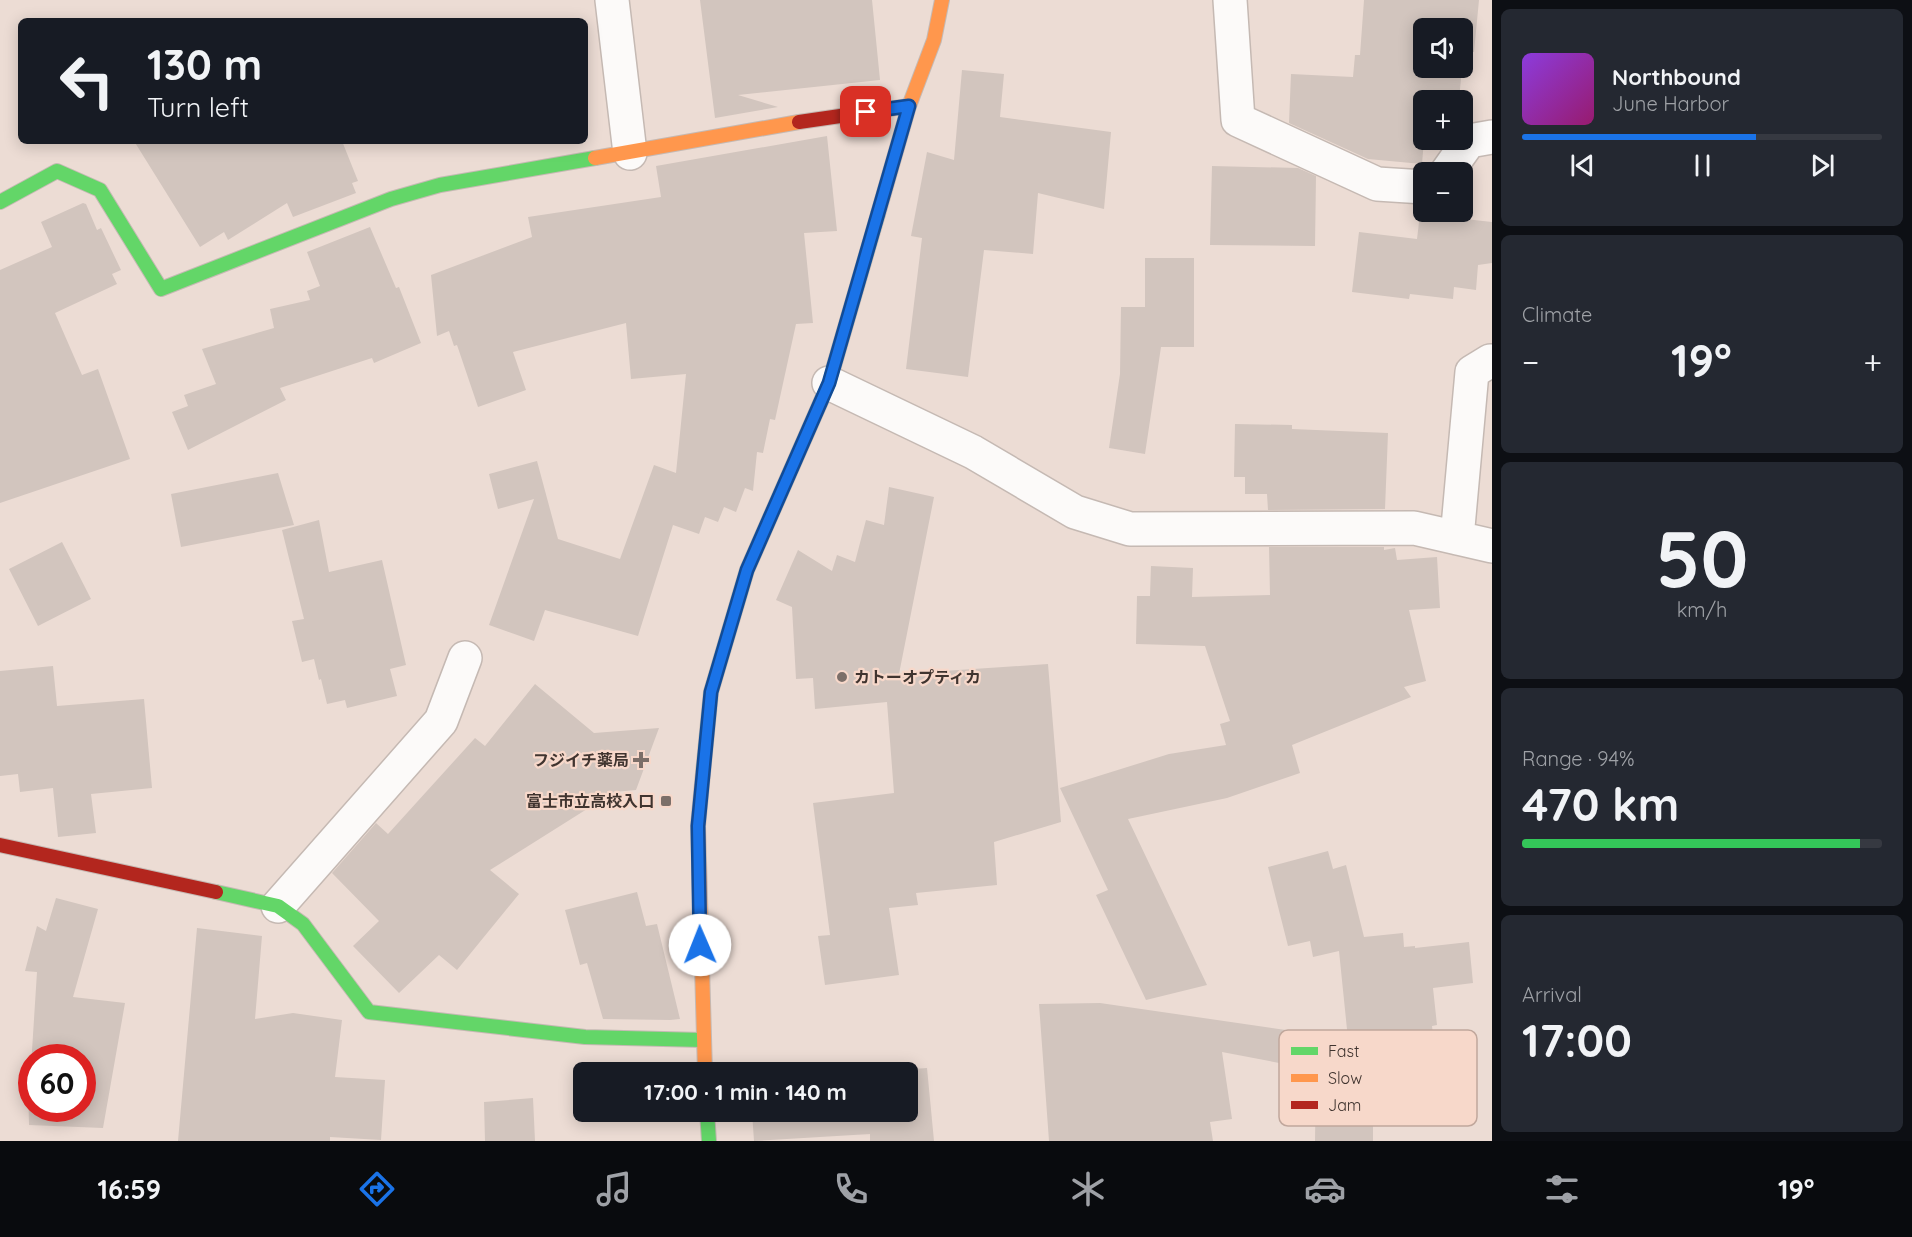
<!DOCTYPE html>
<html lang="en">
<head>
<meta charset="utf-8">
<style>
  :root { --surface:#171b24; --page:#242831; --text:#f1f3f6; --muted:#9ea1a6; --line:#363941; --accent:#1a73e8 }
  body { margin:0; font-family:Quicksand,"Noto Sans JP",sans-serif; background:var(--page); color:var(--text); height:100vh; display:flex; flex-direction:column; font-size:22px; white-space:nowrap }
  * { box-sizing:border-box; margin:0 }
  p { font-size:20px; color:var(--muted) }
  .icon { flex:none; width:33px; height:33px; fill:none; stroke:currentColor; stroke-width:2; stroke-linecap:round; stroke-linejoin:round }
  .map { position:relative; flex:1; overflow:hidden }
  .side { display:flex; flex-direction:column; gap:9px; padding:9px; background:#0d0f14; width:420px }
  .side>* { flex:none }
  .top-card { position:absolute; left:18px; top:18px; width:570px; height:126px; border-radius:9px; box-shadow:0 3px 15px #0003; background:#171b24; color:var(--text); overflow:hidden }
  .controls { position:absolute; left:1413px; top:18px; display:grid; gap:12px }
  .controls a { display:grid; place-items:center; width:60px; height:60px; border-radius:9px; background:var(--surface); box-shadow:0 3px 15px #0003; font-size:30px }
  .speed { position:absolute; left:18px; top:1044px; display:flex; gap:12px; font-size:30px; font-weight:700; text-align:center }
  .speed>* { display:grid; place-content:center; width:78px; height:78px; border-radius:50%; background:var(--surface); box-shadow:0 3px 15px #0003; line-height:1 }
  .speed .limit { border:9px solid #d22; background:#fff; color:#111 }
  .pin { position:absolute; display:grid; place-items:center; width:51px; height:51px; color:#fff; margin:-26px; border-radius:12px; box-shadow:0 3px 9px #0006 }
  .me { position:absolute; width:66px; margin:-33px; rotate:359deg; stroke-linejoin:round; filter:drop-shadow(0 0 4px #0008) }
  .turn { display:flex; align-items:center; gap:21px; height:126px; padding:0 30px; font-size:27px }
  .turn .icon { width:78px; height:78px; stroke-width:2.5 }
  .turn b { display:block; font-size:42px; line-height:51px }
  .big { font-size:45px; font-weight:700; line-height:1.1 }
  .side .widget { flex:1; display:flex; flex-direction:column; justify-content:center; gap:9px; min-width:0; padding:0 21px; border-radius:9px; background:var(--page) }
  .side .dial { align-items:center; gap:0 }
  .dial b { font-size:78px; line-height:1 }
  .song { display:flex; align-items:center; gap:18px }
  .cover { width:72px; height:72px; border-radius:9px; background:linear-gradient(135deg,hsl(270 70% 55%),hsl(320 70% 35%)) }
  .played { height:6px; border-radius:3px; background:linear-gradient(90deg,var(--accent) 65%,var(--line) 65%) }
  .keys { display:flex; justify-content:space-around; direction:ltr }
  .heat { display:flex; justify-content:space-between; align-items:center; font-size:33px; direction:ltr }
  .charge { height:9px; border-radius:4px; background:linear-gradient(90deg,#34c759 94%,var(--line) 0) }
  .trip { position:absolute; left:573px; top:1062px; width:345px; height:60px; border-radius:9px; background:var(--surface); box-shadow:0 3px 15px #0003; font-weight:700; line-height:60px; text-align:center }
  .tab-bar { display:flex; height:96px; justify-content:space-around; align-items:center; background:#090b0e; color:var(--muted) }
  .tab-bar .icon { width:42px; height:42px }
  .tab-bar .on { color:var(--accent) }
  .tab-bar b { font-size:27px; color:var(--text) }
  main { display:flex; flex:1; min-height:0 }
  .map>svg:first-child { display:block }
</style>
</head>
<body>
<main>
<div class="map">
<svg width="1492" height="1141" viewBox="0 0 1492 1141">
  <rect width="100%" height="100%" fill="#ecdcd4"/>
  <path fill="#d2c5be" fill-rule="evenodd" d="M 700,0 L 872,0 L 880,80 L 738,95 L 778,107 L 715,118 Z
    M 1364,0 L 1479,0 L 1474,52 L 1463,52 L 1462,58 L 1462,28 L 1424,28 L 1424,68 L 1462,68 L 1459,100 L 1424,100 L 1424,140 L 1422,164 L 1368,159 L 1289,123 L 1291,74 L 1353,77 L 1355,55 L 1360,55 Z
    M 962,70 L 1004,74 L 1000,117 L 1111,132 L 1104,209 L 1038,193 L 1033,254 L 984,250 L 968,377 L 906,369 L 922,238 L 911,236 L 927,152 L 954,160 Z
    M 827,136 L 837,231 L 804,233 L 813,323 L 796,324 L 775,420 L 770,419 L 763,453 L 757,452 L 753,491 L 745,488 L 736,512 L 724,507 L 718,522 L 705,517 L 699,534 L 673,525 L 638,636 L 545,610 L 534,641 L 489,625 L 534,499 L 498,509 L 489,474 L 537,461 L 558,539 L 620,559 L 654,465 L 676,473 L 686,374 L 631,379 L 626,323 L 513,352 L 526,390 L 478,407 L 457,345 L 454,346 L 449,331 L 437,336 L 431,275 L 532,237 L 528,217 L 661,197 L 656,166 Z
    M 134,141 L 342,141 L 358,181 L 352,183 L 356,193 L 293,217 L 287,203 L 228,240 L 224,232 L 200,247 Z
    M 1212,166 L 1298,168 L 1316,176 L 1315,246 L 1210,245 Z
    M 83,203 L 86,204 L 97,230 L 101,228 L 102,230 L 121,270 L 112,274 L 117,284 L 55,313 L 82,375 L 98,369 L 130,459 L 0,503 L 0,270 L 52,247 L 41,222 Z
    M 1420,214 L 1492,222 L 1492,263 L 1478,265 L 1476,290 L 1454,287 L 1453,299 L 1410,294 L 1409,299 L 1352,292 L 1359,232 L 1417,239 Z
    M 370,227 L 396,288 L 399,287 L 421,343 L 374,363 L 372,358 L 280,388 L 286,400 L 188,450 L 172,412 L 188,406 L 184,395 L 216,384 L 202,349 L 274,328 L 270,309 L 310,300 L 307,291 L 320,286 L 307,252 Z
    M 1145,258 L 1194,258 L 1194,347 L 1161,347 L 1145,454 L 1109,448 L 1120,374 L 1121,307 L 1145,307 Z
    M 1235,424 L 1292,425 L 1292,429 L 1388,433 L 1385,509 L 1268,510 L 1267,494 L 1245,494 L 1245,477 L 1234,477 Z
    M 278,473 L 294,525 L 181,547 L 171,494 Z
    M 889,487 L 934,497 L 899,674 L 1048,664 L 1061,822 L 994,842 L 997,885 L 916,893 L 918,905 L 889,908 L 899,975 L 825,985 L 818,936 L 830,935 L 813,803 L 894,793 L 887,702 L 815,709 L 813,678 L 796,679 L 792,607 L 776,600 L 798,550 L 832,571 L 837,555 L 855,562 L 866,520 L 884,525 Z
    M 319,520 L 329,572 L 382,560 L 406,665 L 390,669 L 397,696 L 347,708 L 345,700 L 327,704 L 321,679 L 319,680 L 314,659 L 302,662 L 292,621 L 304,619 L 282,530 Z
    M 62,542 L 91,599 L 38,626 L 9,569 Z
    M 1269,547 L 1384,547 L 1384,550 L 1395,548 L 1397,560 L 1437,557 L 1440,608 L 1409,610 L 1426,681 L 1404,687 L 1411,697 L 1292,745 L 1300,773 L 1227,798 L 1128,819 L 1207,985 L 1146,1000 L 1096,895 L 1108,890 L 1060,788 L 1169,754 L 1226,745 L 1220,724 L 1230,721 L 1205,646 L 1136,644 L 1137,596 L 1150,596 L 1151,566 L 1193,568 L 1192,597 L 1270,595 Z
    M 53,666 L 57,706 L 144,699 L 152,788 L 91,794 L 96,833 L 58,837 L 53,788 L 20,792 L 18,774 L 0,776 L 0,671 Z
    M 535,684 L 594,733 L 659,728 L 636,790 L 614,792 L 490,870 L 519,894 L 457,970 L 439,955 L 399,993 L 353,946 L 379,921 L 332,873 L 376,823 L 388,834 L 475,738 L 485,746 Z
    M 1328,851 L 1333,869 L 1346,865 L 1364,937 L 1403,933 L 1404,947 L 1415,946 L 1415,948 L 1469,942 L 1473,983 L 1433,988 L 1437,1025 L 1432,1026 L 1434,1044 L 1373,1050 L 1373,1141 L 1315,1141 L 1316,1070 L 1222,1052 L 1232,1119 L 1210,1122 L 1213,1141 L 1049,1141 L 1039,1004 L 1100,1003 L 1348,1039 L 1339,951 L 1313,957 L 1310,941 L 1288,946 L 1268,867 Z
    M 637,892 L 646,926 L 657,924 L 680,1019 L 670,1020 L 603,1019 L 587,963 L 580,965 L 565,910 Z
    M 56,898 L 98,909 L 73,997 L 125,1003 L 103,1128 L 29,1125 L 28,1082 L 30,1082 L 37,972 L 25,971 L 37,926 L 46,931 ZM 32,1058 L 82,1058 L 82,1108 L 32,1108 Z
    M 197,928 L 262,936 L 255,1019 L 293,1013 L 342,1020 L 335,1077 L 385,1080 L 381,1140 L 330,1137 L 330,1141 L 178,1141 Z
    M 927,1068 L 934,1141 L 870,1141 L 870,1134 L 754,1141 L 752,1112 L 908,1112 L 908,1072 L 870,1072 Z
    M 533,1098 L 535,1141 L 485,1141 L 484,1102 Z"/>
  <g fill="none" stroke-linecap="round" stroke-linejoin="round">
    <g stroke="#c5b9b3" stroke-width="36">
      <path id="street" d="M 612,0 L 630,153
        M 1230,0 L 1238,120 L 1377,184 L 1424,187
        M 1447,172 L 1469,141 L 1492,137
        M 829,383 L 973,452 L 1075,512 L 1130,529 L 1414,528 L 1492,546
        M 1457,538 L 1472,372 L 1490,361
        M 278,906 L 441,721 L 465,658"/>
    </g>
    <g stroke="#c5b9b3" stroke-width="16">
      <path id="fast" d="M 0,202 L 57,171 L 100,190 L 161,289 L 391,199 L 440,185 L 595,158
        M 703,773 L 711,692 L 747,570 L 829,383 L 878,214
        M 216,892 L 278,906 L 303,924 L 369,1012 L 585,1037 L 702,1040
        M 707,1112 L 709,1141"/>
    </g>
    <g stroke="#c5b9b3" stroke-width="16">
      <path id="slow" d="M 595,158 L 799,122
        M 878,214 L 909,106 L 934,40 L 942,0
        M 703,773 L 698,826 L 705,1072"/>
    </g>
    <g stroke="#c5b9b3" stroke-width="16">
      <path id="jam" d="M 799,122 L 909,106
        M 0,845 L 216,892"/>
    </g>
    <use href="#street" stroke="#fcfaf9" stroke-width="33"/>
    <use href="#fast" stroke="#63d668" stroke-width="14"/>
    <use href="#slow" stroke="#ff974d" stroke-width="14"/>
    <use href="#jam" stroke="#b3261e" stroke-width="14"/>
  </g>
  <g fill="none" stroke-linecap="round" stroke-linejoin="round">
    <g stroke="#114b97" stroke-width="15">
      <path id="route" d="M 700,945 L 698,826 L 711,692 L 747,570 L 829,383 L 909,106 L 866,112"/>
    </g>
    <use href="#route" stroke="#1a73e8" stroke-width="10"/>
  </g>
  <g fill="#7c6f69" stroke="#f7d8ca" stroke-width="2">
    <circle cx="842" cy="677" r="6"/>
    <path d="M638 751h6v6h6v6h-6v6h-6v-6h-6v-6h6z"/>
    <rect x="660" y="795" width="12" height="12" rx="3"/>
  </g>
  <g text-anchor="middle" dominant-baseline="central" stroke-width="4.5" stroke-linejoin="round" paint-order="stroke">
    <g font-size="16" font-weight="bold" fill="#40342f" stroke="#f7d8ca" text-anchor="end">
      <text x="854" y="677" text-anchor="start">カトーオプティカ</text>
      <text x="629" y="760">フジイチ薬局</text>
      <text x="654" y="801">富士市立高校入口</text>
    </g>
  </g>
  <rect x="1279" y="1030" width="198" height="96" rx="9" fill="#f7d8ca" stroke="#c0a79c" stroke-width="1.5"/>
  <rect x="1291" y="1047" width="27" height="8" fill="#63d668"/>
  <rect x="1291" y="1074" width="27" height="8" fill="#ff974d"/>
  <rect x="1291" y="1101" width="27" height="8" fill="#b3261e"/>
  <g font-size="16" fill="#40342f">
    <text x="1328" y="1057">Fast</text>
    <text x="1328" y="1084">Slow</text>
    <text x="1328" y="1111">Jam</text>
  </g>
</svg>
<div class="controls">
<a><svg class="icon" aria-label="sound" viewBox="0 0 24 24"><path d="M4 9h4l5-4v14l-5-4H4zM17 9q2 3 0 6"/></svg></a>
<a>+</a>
<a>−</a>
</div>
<div class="speed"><div class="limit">60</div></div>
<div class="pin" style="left:866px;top:112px;background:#d93025"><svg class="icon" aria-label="arrive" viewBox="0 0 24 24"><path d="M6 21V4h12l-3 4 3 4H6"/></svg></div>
<svg class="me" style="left:700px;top:945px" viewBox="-20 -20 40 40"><circle r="19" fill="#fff"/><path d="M0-13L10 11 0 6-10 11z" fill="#1a73e8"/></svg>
<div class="trip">17:00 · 1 min · 140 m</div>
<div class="top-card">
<div class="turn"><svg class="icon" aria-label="left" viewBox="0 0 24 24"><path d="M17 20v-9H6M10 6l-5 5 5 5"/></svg><div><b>130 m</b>Turn left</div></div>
</div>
</div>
<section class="side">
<div class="widget">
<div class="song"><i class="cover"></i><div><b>Northbound</b><p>June Harbor</p></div></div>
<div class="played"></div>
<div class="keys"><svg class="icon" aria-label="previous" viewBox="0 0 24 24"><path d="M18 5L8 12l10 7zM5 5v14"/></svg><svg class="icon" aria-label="pause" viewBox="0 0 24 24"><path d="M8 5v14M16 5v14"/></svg><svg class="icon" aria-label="next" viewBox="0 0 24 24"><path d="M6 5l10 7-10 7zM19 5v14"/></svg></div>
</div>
<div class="widget"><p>Climate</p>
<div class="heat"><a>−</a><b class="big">19°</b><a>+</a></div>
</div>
<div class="widget dial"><b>50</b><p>km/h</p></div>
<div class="widget"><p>Range · 94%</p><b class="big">470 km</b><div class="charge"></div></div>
<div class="widget"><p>Arrival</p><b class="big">17:00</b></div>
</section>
</main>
<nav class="tab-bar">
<b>16:59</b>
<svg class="icon on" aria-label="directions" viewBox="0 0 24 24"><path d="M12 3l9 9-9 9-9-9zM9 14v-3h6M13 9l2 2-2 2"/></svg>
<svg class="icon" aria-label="music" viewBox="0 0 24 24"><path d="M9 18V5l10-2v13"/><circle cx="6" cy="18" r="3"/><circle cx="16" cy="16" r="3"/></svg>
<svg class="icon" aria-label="phone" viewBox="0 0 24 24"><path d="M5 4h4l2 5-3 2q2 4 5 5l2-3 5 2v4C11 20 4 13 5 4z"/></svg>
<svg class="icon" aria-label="climate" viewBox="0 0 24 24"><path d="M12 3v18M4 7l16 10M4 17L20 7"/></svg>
<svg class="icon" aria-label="car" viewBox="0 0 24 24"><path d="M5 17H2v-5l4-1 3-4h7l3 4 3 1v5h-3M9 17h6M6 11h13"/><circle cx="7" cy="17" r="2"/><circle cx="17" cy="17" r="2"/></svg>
<svg class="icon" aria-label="filters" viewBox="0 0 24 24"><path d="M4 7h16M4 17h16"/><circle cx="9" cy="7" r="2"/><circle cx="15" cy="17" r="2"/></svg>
<b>19°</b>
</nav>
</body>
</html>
